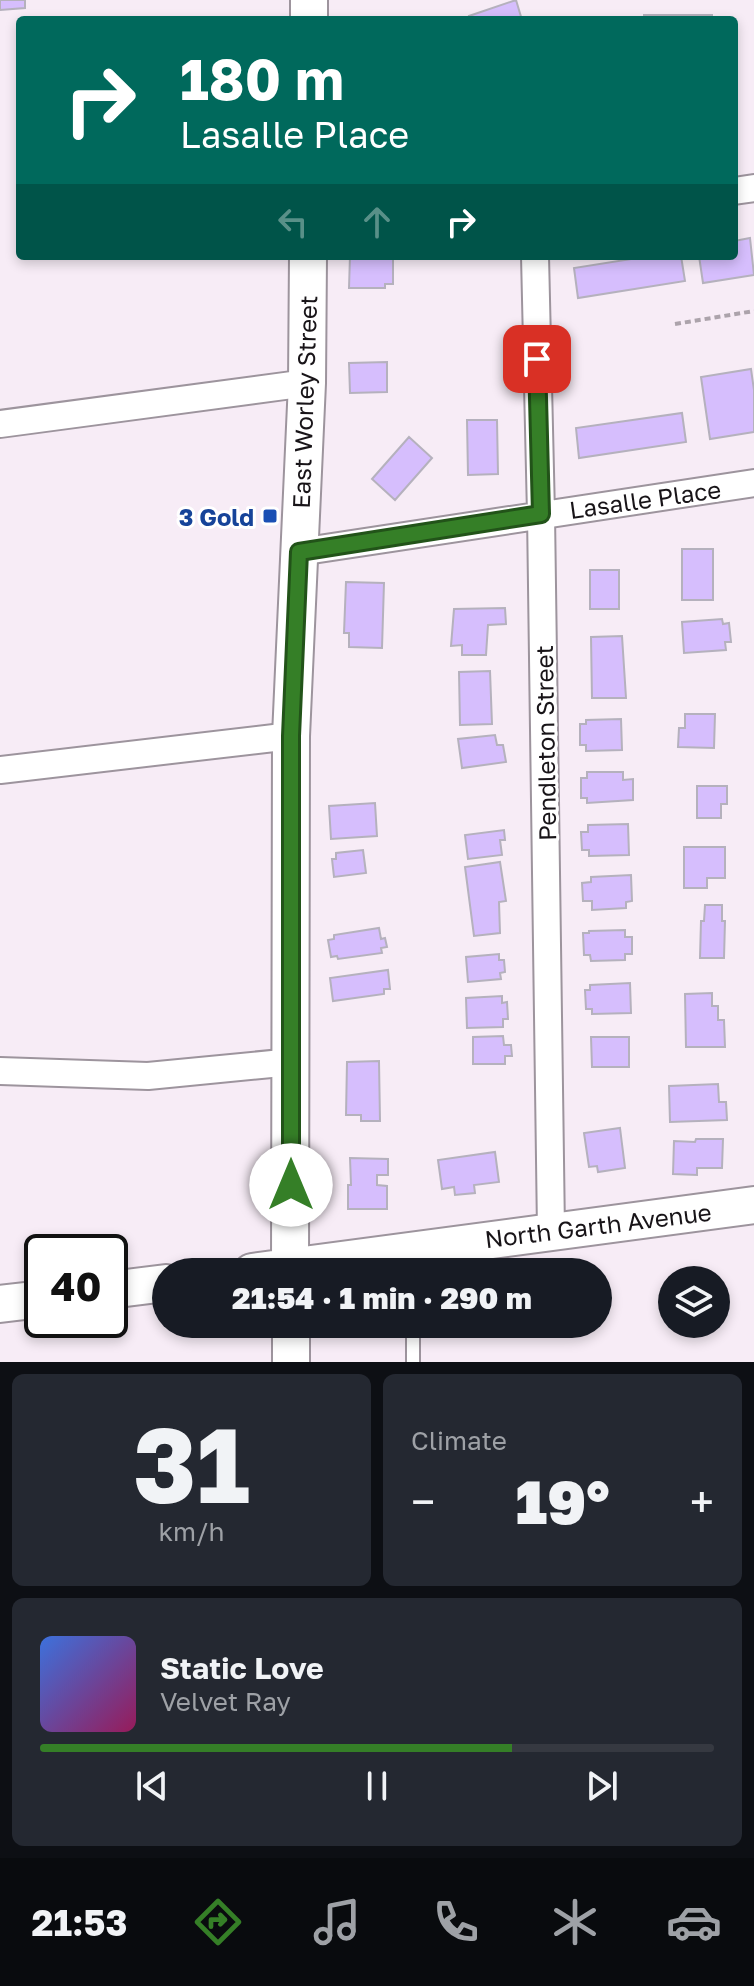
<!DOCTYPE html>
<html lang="en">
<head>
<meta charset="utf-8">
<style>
  :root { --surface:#171b24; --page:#242831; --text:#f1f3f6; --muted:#9ea1a6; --line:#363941; --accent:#357f27 }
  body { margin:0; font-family:"Golos Text",sans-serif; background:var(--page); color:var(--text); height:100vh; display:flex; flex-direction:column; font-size:30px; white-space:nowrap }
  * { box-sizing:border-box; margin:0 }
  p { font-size:26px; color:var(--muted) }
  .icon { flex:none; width:44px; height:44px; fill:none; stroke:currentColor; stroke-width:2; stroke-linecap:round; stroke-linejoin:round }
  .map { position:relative; height:1362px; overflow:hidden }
  .sheet { display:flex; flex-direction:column; gap:12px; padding:12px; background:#0d0f14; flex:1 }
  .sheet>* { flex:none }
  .hud { position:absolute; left:16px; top:16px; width:722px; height:244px; border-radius:8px; box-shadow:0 4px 12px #0003; background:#00695c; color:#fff; overflow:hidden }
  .fabs { position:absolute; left:658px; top:1266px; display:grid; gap:16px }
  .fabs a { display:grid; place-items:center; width:72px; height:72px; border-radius:50%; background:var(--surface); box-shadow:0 4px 12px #0003; font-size:40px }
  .speed { position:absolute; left:24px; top:1234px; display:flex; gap:16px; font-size:40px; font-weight:700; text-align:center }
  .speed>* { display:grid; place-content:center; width:104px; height:104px; border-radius:50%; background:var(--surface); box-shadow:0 4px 12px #0003; line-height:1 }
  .speed .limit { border:4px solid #111; border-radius:12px; background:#fff; color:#111 }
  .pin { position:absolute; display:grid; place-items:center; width:68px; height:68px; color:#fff; margin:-34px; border-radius:16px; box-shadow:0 4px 12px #0006 }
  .me { position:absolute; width:88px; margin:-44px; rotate:0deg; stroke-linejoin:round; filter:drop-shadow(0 0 6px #0008) }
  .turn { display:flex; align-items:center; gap:28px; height:168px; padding:0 32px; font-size:36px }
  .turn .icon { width:104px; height:104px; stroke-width:2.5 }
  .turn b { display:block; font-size:56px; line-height:68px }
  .lanes { display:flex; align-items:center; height:76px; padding:0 32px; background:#0003; justify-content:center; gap:40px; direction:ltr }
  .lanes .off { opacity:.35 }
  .big { font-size:60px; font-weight:800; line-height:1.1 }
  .sheet .card { flex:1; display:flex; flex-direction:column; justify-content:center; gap:12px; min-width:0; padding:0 28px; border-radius:12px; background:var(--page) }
  .sheet .dial { align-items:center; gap:0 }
  .dial b { font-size:104px; line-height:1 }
  .song { display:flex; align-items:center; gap:24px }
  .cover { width:96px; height:96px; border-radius:12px; background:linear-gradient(135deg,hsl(220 70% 55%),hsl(330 70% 35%)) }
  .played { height:8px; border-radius:4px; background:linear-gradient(90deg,var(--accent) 70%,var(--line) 70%) }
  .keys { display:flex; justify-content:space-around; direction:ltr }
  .heat { display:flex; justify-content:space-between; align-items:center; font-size:44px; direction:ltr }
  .sheet .tiles { flex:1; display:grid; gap:12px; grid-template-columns:1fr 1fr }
  .card:last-child { grid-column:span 2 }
  .trip { position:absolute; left:152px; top:1258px; width:460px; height:80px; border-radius:40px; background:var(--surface); box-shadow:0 4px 12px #0003; font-weight:800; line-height:80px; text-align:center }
  .tab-bar { display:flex; height:128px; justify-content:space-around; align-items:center; background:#090b0e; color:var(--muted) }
  .tab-bar .icon { width:56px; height:56px }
  .tab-bar .current { color:var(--accent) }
  .tab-bar b { font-size:36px; color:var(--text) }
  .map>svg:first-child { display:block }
</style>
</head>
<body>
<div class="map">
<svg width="754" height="1362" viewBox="0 0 754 1362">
  <rect width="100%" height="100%" fill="#f7ecf6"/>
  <path fill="#d6befd" stroke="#b5b1bd" stroke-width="2" d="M 0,0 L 25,0 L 25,8 L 0,10 Z
    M 516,0 L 522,20 L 470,20 L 469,16 Z
    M 644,15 L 712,15 L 712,20 L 644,20 Z
    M 750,238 L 754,275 L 703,283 L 699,256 L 734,256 L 734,241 Z
    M 350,256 L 393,256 L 393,284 L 385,284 L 385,288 L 349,288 Z
    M 650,256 L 681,256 L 685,281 L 578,298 L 574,268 Z
    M 387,362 L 387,392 L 350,393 L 349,363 Z
    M 751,369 L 754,390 L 754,432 L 710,439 L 701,377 Z
    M 682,413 L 686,442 L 579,458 L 576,428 Z
    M 467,420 L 497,420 L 498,474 L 468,475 Z
    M 409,437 L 432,458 L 395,500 L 372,479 Z
    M 682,549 L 713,549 L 713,600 L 682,600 Z
    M 590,570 L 619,570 L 619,609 L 590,609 Z
    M 346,582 L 384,583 L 382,648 L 349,647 L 349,633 L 344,633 Z
    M 505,608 L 506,624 L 488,625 L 486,655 L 462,655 L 462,645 L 451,646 L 454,609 Z
    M 722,619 L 723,624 L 729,623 L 731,642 L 725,642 L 726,650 L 684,653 L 682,622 Z
    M 622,636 L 626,698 L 592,698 L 591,637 Z
    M 490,671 L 492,724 L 460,725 L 459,672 Z
    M 685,714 L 715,714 L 714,748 L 678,747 L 679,728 L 685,728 Z
    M 621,719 L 622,750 L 586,751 L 586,745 L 580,745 L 580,724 L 586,724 L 586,720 Z
    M 495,735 L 497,745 L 503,745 L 506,762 L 462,768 L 458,739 Z
    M 587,772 L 623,772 L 623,780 L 633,779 L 633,800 L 587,803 L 587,798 L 581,798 L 581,778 L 587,778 Z
    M 697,786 L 727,786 L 727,804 L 721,804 L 721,818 L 697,818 Z
    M 375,803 L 377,836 L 331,839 L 329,806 Z
    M 628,824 L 629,855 L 589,856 L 589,850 L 582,850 L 581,832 L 588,832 L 588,825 Z
    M 504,830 L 505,840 L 500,840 L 502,855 L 468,859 L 465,835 Z
    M 684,847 L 725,847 L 725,878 L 707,878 L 707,888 L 684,888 Z
    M 363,850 L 366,873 L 334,877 L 332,859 L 336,859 L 336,853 Z
    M 500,862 L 506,901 L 499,902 L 500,933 L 474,936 L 465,867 Z
    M 631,875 L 632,901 L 626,902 L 626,908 L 592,910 L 592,901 L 583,901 L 582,883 L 591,882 L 591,877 Z
    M 705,905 L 722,905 L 722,921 L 725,921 L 724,958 L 700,958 L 701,921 L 704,921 Z
    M 379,928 L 381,939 L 385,938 L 387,947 L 381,948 L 382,953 L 338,959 L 337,956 L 331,957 L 328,940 L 334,939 L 334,935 Z
    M 625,930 L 625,937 L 632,937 L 632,954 L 625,954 L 625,960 L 591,961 L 590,955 L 584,955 L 583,933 L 589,933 L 589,931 Z
    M 499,954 L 499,960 L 504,960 L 505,972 L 500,973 L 501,979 L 468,982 L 466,957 Z
    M 388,970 L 390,989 L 384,989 L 384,994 L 333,1001 L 330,978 Z
    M 630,983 L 631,1013 L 592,1014 L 592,1009 L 586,1009 L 585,990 L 590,990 L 590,985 Z
    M 712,993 L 712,1006 L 718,1006 L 718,1020 L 724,1020 L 725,1047 L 686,1047 L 685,994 Z
    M 502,996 L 502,1003 L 507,1002 L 508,1019 L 503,1019 L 503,1027 L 467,1028 L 466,998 Z
    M 503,1036 L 504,1045 L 511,1045 L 512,1056 L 505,1056 L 505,1064 L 473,1064 L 473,1037 Z
    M 591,1037 L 629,1037 L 629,1067 L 592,1067 Z
    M 379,1061 L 380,1121 L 361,1121 L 361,1115 L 346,1115 L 347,1062 Z
    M 718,1084 L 719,1102 L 726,1102 L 727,1120 L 670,1122 L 669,1086 Z
    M 620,1128 L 625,1168 L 598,1172 L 597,1166 L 589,1167 L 584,1133 Z
    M 696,1139 L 723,1139 L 722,1168 L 697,1168 L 697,1175 L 673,1174 L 674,1141 L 695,1142 Z
    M 495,1152 L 499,1182 L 474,1185 L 475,1193 L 455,1195 L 454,1187 L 442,1189 L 438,1160 Z
    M 350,1158 L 388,1159 L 388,1175 L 377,1175 L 377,1185 L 387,1186 L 387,1209 L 348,1209 L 348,1185 L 351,1185 Z"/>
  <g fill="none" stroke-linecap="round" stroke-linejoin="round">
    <g stroke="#9d949d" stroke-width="16">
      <path id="lane" d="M 413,1362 L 413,1324"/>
    </g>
    <g stroke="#9d949d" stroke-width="30">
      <path id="street" d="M 734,191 L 754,188
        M 535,256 L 541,514 L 551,1231
        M 0,424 L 307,383
        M 299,552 L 754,483
        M 0,770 L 291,736
        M 0,1071 L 148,1076 L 292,1062"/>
    </g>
    <g stroke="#9d949d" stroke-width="40">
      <path id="secondary" d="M 309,20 L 309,0
        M 252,1272 L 754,1205
        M 290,1272 L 291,736 L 307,383 L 308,256
        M 110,1290 L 166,1283
        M 0,1304 L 42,1299
        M 291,1324 L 291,1362"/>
    </g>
    <path stroke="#aca3ab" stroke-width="4" stroke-dasharray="6 4" stroke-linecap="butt" d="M 675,324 L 754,311"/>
    <use href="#lane" stroke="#fff" stroke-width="12"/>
    <use href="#street" stroke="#fff" stroke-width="26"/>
    <use href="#secondary" stroke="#fff" stroke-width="36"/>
  </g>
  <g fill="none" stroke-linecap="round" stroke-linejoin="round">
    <g stroke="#225319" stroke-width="20">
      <path id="route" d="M 291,1185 L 291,736 L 299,552 L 541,514 L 537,359"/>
    </g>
    <use href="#route" stroke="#357f27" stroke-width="14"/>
  </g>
  <rect fill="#1a4fb4" stroke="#fff" stroke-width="3" x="262" y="508" width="16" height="16" rx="4"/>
  <g text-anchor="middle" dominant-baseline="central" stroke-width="6" stroke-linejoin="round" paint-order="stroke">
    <g font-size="24" fill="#181418" stroke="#fff">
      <text transform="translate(304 402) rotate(-88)">East Worley Street</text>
      <text transform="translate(645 499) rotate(-8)">Lasalle Place</text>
      <text transform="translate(545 743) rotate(-91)">Pendleton Street</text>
      <text transform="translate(598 1225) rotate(-7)">North Garth Avenue</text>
    </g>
    <g font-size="24" font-weight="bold" fill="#164399" stroke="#fff" text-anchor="end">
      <text x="254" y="516">3 Gold</text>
    </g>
  </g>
</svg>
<div class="fabs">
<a><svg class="icon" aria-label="layers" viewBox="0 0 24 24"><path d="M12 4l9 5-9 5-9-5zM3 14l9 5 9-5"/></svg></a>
</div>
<div class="speed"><div class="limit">40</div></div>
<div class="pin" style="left:537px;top:359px;background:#d93025"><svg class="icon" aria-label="arrive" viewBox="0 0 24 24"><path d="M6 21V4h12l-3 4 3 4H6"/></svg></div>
<svg class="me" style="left:291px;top:1185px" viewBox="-20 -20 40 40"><circle r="19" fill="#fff"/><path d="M0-13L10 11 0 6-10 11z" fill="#357f27"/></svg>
<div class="trip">21:54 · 1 min · 290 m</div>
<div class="hud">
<div class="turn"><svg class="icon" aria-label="right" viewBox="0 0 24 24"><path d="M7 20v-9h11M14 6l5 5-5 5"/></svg><div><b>180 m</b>Lasalle Place</div></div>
<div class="lanes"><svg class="icon off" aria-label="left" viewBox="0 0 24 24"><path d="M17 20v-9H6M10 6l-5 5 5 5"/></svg><svg class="icon off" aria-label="ahead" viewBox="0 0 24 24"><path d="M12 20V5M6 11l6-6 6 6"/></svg><svg class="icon" aria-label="right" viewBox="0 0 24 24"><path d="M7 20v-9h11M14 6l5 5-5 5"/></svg></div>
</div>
</div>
<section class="sheet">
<div class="tiles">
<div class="card dial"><b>31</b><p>km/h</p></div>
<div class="card"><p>Climate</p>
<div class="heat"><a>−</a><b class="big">19°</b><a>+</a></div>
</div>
<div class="card">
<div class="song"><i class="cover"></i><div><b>Static Love</b><p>Velvet Ray</p></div></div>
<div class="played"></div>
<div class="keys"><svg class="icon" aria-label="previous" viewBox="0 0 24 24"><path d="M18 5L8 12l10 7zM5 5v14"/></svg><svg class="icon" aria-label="pause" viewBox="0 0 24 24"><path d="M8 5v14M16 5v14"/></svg><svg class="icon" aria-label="next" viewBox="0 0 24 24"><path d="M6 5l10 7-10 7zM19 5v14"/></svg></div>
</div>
</div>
</section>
<nav class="tab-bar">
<b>21:53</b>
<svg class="icon current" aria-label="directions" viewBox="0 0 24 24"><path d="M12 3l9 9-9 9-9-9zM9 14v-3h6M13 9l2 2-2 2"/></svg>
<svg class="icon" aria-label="music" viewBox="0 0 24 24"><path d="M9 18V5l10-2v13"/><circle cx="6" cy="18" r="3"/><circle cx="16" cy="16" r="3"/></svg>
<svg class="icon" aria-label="phone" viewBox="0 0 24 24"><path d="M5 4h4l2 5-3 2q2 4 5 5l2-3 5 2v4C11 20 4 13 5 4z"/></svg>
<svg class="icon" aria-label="climate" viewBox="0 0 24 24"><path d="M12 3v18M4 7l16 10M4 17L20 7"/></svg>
<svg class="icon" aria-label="car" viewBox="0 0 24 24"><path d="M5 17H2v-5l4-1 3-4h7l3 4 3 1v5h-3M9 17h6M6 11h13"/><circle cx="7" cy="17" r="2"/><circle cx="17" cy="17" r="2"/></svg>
</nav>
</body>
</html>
